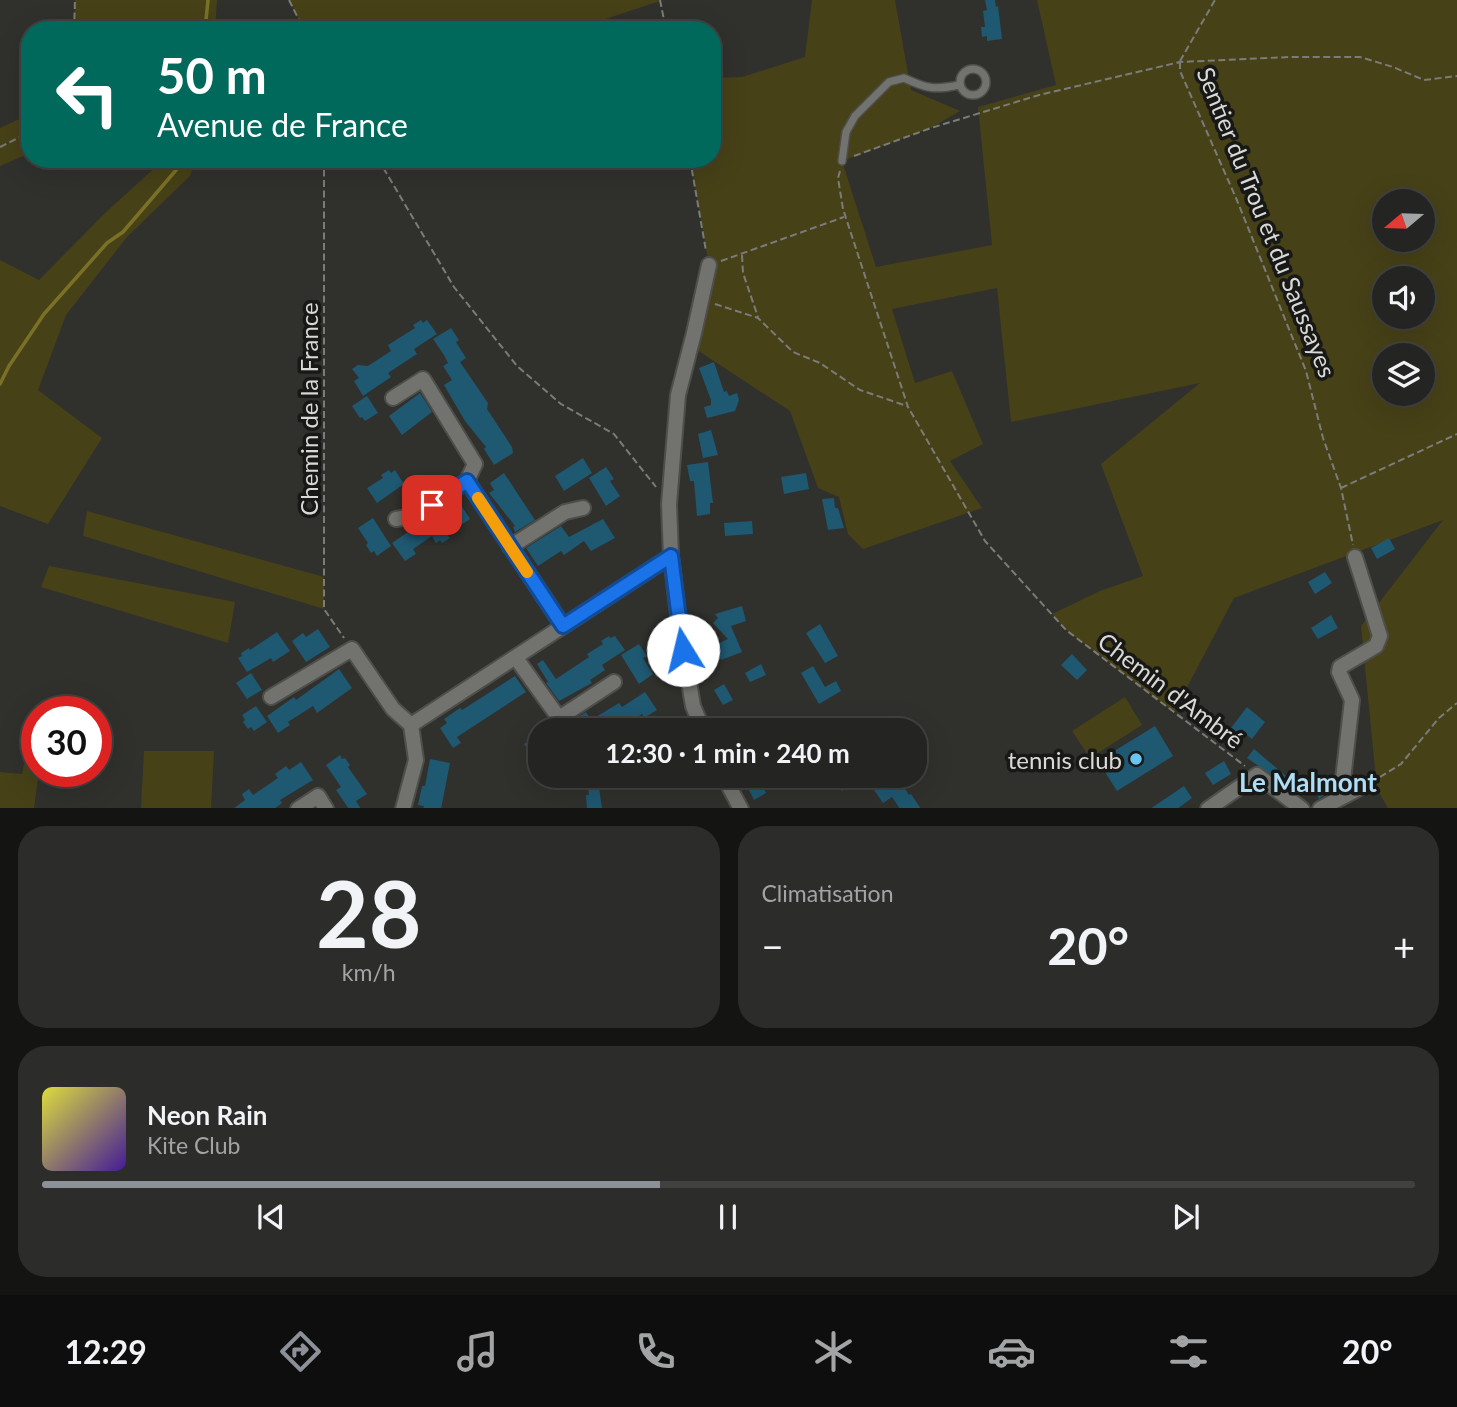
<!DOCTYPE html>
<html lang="fr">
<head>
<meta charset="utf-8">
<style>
  :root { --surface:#242422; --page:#2c2c2a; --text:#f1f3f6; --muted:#a3a4a5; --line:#414140; --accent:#8c9099 }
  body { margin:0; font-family:Lato,sans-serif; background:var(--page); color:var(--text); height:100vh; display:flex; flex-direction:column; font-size:26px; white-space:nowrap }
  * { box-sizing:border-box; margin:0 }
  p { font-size:23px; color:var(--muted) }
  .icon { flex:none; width:38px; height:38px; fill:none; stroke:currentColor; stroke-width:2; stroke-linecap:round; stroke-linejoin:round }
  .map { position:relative; height:808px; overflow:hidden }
  .details { display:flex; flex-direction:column; gap:18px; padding:18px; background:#141413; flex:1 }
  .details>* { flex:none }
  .hud { position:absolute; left:21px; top:21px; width:700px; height:147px; border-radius:28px; box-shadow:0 7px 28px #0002,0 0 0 2px var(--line); background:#00695c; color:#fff; overflow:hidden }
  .needle { width:46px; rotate:251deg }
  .tools { position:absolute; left:1372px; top:189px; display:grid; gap:14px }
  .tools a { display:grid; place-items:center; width:63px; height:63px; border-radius:50%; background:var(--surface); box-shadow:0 7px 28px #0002,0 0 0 2px var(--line); font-size:35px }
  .speed { position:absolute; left:21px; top:696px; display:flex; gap:14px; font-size:35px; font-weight:700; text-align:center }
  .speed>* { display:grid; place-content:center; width:91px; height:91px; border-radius:50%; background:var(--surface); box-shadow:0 7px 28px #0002,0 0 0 2px var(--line); line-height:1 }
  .speed .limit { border:10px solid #d22; background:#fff; color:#111 }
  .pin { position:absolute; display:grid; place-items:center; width:60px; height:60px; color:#fff; margin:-30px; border-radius:14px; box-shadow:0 4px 10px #0006 }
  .me { position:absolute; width:77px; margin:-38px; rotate:351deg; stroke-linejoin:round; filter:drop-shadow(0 0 5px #0008) }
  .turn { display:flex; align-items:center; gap:24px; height:147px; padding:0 21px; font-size:32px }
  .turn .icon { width:91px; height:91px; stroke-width:2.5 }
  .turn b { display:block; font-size:49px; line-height:60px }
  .big { font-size:52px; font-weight:700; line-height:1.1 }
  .details .tile { flex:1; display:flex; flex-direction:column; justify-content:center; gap:10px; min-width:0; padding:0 24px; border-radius:28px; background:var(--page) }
  .details .dial { align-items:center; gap:0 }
  .dial b { font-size:91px; line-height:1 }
  .song { display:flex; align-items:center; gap:21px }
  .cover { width:84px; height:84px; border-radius:10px; background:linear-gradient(135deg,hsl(60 70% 55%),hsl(260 70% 35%)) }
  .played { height:7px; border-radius:4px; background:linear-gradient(90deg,var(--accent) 45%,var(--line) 45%) }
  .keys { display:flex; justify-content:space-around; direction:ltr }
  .heat { display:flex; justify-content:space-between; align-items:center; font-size:38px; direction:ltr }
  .details .tiles { flex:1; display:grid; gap:18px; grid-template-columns:1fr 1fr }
  .tile:last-child { grid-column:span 2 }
  .trip { position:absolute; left:528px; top:718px; width:399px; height:70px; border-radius:28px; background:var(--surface); box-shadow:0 7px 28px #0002,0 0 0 2px var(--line); font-weight:700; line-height:70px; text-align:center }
  .menu { display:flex; height:112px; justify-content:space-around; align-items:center; background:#0e0e0e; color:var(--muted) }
  .menu .icon { width:49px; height:49px }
  .menu .on { color:var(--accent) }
  .menu b { font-size:32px; color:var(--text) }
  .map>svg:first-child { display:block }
</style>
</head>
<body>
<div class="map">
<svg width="1457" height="809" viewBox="0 0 1457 809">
  <rect width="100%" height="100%" fill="#30302d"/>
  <path fill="#474118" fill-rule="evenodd" d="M 75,0 L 217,0 L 215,30 L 74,30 Z
    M 289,0 L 660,0 L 660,1 L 572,30 L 304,30 Z
    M 812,0 L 895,0 L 911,90 L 960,111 L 931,128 L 842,161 L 876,267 L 992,245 L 978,107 L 1056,85 L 1037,0 L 1457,0 L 1457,808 L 1388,808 L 1377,789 L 1361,626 L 1443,520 L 1234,598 L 1174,712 L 1066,630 L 1052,614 L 1100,591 L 1143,576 L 1101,464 L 1200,383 L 1011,422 L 997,288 L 892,309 L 915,383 L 952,371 L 983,444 L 950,461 L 982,508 L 863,549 L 848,534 L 839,497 L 818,488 L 790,411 L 691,346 L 709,265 L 690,159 L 712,159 L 712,78 L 742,77 L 805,57 ZM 1384,201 L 1423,201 L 1423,240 L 1384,240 ZM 1384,278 L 1423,278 L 1423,317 L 1384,317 ZM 1384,355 L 1423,355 L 1423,394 L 1384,394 Z
    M 30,114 L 30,153 L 0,166 L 0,128 Z
    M 162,159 L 196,159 L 190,176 L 127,237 L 66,315 L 38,390 L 102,438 L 48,524 L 0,506 L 0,260 L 39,280 L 105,213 L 160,163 Z
    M 87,511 L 324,577 L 324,609 L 83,536 Z
    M 49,566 L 235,602 L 228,643 L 41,587 Z
    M 1125,697 L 1142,725 L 1090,758 L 1072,731 Z
    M 144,751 L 214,751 L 211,808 L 141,808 Z
    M 24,764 L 37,768 L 37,772 L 39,772 L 34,808 L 0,808 L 0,772 L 22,774 Z"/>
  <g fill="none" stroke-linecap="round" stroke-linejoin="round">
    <path stroke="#7b7126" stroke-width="3.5" d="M 205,30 L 208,0
      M 0,384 L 9,366 L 44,314 L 107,243 L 123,232 L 177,169 L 182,159"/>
  </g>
  <path fill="#1f5871" d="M 985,0 L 995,0 L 996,7 L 998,6 L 1002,39 L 987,41 L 987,36 L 982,37 L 981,27 L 985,27 L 983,11 L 987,10 Z
    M 421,320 L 423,323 L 427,320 L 437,334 L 414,349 L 417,354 L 388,373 L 391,377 L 363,396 L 354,381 L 359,378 L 352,369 L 358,365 L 368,366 L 391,351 L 388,345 L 415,328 L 413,325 Z
    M 451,328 L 459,340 L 456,342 L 466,358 L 460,362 L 488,403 L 487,409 L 512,447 L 513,453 L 494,465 L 484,449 L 486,447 L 465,421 L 444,385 L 452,380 L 443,366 L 448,363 L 444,355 L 433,339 Z
    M 714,362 L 724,392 L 727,391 L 729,396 L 737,393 L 739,400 L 735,411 L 707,418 L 704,407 L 711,405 L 711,400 L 699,368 Z
    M 420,393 L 432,412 L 402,435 L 389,416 Z
    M 367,396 L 378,413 L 365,421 L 362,417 L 360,418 L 352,406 Z
    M 711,430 L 718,455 L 703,458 L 698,434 Z
    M 583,458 L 592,473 L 564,491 L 555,476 Z
    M 708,462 L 713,503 L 710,503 L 710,514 L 697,516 L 694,481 L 690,481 L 687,465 Z
    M 606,467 L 614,479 L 610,481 L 620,496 L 606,506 L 589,478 Z
    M 389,470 L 391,473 L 395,470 L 404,484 L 377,503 L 367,488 L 383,478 L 381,475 Z
    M 504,473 L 535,520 L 515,532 L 513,527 L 515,526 L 489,493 L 494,490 L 490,483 Z
    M 806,473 L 809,489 L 784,494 L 781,477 Z
    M 418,478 L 426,490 L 423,493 L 426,497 L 415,504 L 403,488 Z
    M 834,498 L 835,508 L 838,508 L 844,528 L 828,530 L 822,499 Z
    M 457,499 L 470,519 L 447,534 L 450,538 L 442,543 L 440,540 L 436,543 L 432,536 L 413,549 L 416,554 L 405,561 L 392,543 L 408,532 L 410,534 Z
    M 373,518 L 391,546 L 377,556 L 374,551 L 371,553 L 366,545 L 368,543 L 358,528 Z
    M 603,519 L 615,538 L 591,551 L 584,541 L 564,555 L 561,551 L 538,566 L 526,548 L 561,526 L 569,537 Z
    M 752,521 L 753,534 L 725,536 L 724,523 Z
    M 1389,538 L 1395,549 L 1377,559 L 1371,548 Z
    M 1325,572 L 1332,583 L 1315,594 L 1308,582 Z
    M 742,606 L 746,621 L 731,626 L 742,652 L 721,660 L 715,645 L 728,639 L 713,623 L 718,618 L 715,614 Z
    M 1331,615 L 1338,628 L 1318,639 L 1311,628 Z
    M 820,624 L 838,656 L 825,663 L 806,633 Z
    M 318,629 L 330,647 L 306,662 L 292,641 L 303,633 L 306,637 Z
    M 277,632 L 290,651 L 273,662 L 271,658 L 247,672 L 238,658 L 242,656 L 241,653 L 249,648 L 250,650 Z
    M 609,636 L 610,638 L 615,636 L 625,650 L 602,665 L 605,670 L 590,680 L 592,683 L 559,701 L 546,683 L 548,682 L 537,664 L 543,660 L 556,679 L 589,657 L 587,654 L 603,644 L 601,641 Z
    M 639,644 L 647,656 L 643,658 L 653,674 L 639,684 L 621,655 Z
    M 1072,654 L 1087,670 L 1077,680 L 1061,665 Z
    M 761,664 L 766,675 L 750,682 L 745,673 Z
    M 813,666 L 825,687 L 836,681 L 841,691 L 819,704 L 801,673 Z
    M 339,669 L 352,688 L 317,713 L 313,706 L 288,722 L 290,725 L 278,733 L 267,716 L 294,697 L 296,700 Z
    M 251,673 L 262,690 L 247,699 L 236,683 Z
    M 515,676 L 526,692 L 457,737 L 461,743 L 453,748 L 440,728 L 447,723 L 444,719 L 460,708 L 462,710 Z
    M 724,684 L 733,700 L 723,705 L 714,690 Z
    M 645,692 L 657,710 L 644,718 L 642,714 L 619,730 L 575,730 L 570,722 L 586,712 L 591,720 L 619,703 L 622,707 Z
    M 256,706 L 267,722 L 254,731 L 251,727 L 248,729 L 243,722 L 245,720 L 242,715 Z
    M 1247,707 L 1265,722 L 1252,739 L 1243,732 L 1240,736 L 1231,728 Z
    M 1155,726 L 1173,756 L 1117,791 L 1098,761 Z
    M 537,736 L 541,741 L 541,756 L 535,760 L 524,744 Z
    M 1254,749 L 1286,776 L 1290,774 L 1288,777 L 1294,783 L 1290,788 L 1247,758 Z
    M 340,755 L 342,759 L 345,758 L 350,765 L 348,767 L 367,794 L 356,801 L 361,809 L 349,809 L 336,790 L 341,787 L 326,765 Z
    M 430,759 L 450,763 L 441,809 L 423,809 L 424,806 L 418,805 L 422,786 L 425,786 Z
    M 1224,761 L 1231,774 L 1213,785 L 1205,773 Z
    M 301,762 L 313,780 L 280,800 L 282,803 L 274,809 L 233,809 L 245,800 L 242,794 L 249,789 L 253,795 L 278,778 L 275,774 L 286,766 L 289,770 Z
    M 1318,773 L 1328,792 L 1319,799 L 1316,792 L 1312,795 L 1304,780 Z
    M 685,775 L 707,775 L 707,789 L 685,790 Z
    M 754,775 L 757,775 L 766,793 L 754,800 L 744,780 Z
    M 896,775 L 909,795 L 911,794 L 921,809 L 900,809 L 892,797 L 883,803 L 874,790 Z
    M 846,776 L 851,784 L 842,791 L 836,782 Z
    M 1184,786 L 1192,798 L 1177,809 L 1150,809 Z
    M 599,787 L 602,809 L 587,809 L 586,795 L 589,795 L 588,788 Z"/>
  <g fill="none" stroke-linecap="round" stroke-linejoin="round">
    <g stroke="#4e4e4b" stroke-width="10">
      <path id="service" d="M960 82a13 13 0 1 1 26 0a13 13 0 1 1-26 0Z
        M 842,161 L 846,132 L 855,116 L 889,82 L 904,78 C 927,89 935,90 959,85"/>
    </g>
    <g stroke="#4e4e4b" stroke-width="18">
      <path id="minor" d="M 393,398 L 423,379 L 475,464 L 467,481 L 563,626
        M 396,519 L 414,516 L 467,481
        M 510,547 L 565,512 L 583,508
        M 516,658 L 559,718 L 614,682
        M 271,697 L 352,649 L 393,709 L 411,725
        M 703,730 L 693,706 L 679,623 L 671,556 L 669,504 L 678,395 L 694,333 L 709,265
        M 723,775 L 741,809
        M 1341,797 L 1352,700 L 1339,672 L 1340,667 L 1376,646 L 1380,636 L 1355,557
        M 298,809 L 318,796 L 326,809
        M 403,809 L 416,760 L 411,725 L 671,556
        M 1208,809 L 1257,775 L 1302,809
        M 1320,809 L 1367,784"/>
    </g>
    <path stroke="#7b7b79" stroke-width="2" stroke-dasharray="7 3.5" stroke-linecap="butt" d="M 289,0 L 304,30
      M 660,0 L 666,30
      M 74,30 L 75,0
      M 1180,61 L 1215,0
      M 1180,62 L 1180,71 L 1236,198 L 1306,371 L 1323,438 L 1341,488 L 1353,545
      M 0,147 L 30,132
      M 854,156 L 931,128 L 1039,95 L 1180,62 L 1290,57 L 1360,57 L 1393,67 L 1424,80 L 1457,76
      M 324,159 L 324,609 L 344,638
      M 378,159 L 454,287 L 517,366 L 561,404 L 614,434 L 656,487
      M 690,159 L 706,251
      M 840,171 L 838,178 L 843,209 L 908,407 L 985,541 L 1066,630 L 1245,766
      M 742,255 L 743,273 L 758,317
      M 721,261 L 844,217
      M 715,304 L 758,318 L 793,352 L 820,363 L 860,390 L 907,406
      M 1341,488 L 1457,434
      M 1380,777 L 1401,764 L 1439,718 L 1457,703"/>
    <use href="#service" stroke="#72726f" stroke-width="7"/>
    <use href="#minor" stroke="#72726f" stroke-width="14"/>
  </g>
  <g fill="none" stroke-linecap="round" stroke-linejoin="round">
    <g stroke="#114b97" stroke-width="18">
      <path id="route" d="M 432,505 L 467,481 L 563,626 L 671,556 L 683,650"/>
    </g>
    <use href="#route" stroke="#1a73e8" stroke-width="12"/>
    <path stroke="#f59e0b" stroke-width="12" d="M 478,498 L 527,572"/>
  </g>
  <circle fill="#68c4f0" stroke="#181817" stroke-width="2.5" cx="1136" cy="759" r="7"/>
  <g text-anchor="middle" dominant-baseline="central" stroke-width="7" stroke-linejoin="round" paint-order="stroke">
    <g font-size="24" fill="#d9d9d7" stroke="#181817">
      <text transform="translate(1267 222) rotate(68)">Sentier du Trou et du Saussayes</text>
      <text transform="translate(308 409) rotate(-90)">Chemin de la France</text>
      <text transform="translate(1171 690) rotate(37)">Chemin d'Ambré</text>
    </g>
    <g font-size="24" fill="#d9d9d7" stroke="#181817" text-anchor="end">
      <text x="1122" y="759">tennis club</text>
    </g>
    <g font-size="26" font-weight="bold" fill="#aeddf6" stroke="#181817">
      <text x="1308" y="782">Le Malmont</text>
    </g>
  </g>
</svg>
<div class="tools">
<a><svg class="needle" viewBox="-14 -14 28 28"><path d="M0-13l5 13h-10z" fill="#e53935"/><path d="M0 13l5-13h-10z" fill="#a3a4a5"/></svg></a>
<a><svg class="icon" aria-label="sound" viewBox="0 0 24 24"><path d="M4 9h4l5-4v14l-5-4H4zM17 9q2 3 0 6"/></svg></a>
<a><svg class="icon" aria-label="layers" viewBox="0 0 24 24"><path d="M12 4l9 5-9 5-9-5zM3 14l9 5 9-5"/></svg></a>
</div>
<div class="speed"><div class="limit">30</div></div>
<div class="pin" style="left:432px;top:505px;background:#d93025"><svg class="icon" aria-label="arrive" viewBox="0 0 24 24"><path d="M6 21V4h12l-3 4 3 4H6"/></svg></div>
<svg class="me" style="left:683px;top:650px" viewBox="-20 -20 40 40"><circle r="19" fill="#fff"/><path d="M0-13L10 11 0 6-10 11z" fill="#1a73e8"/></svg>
<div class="trip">12:30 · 1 min · 240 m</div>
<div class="hud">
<div class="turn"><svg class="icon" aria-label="left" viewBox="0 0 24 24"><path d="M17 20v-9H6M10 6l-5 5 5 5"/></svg><div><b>50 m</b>Avenue de France</div></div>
</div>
</div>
<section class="details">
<div class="tiles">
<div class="tile dial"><b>28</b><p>km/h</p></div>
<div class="tile"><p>Climatisation</p>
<div class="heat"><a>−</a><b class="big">20°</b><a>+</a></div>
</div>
<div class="tile">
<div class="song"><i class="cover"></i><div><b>Neon Rain</b><p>Kite Club</p></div></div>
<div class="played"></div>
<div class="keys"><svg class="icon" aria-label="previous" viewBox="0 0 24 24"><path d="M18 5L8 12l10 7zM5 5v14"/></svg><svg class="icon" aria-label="pause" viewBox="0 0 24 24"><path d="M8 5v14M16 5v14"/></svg><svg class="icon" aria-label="next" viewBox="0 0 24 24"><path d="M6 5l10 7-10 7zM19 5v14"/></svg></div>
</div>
</div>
</section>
<nav class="menu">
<b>12:29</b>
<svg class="icon on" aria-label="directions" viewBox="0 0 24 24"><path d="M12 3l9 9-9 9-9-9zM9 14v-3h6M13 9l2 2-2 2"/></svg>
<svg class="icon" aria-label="music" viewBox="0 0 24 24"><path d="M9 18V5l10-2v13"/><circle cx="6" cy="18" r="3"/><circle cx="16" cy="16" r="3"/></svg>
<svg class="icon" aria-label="phone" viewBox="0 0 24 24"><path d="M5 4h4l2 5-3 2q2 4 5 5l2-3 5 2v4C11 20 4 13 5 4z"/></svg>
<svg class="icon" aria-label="climate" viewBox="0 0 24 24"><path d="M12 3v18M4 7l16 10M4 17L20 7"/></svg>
<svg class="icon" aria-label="car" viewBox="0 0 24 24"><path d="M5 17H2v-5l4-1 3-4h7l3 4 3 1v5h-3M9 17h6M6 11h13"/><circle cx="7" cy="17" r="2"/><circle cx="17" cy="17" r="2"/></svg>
<svg class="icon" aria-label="filters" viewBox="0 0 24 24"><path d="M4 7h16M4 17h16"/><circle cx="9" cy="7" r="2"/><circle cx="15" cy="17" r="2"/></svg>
<b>20°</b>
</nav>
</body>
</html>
